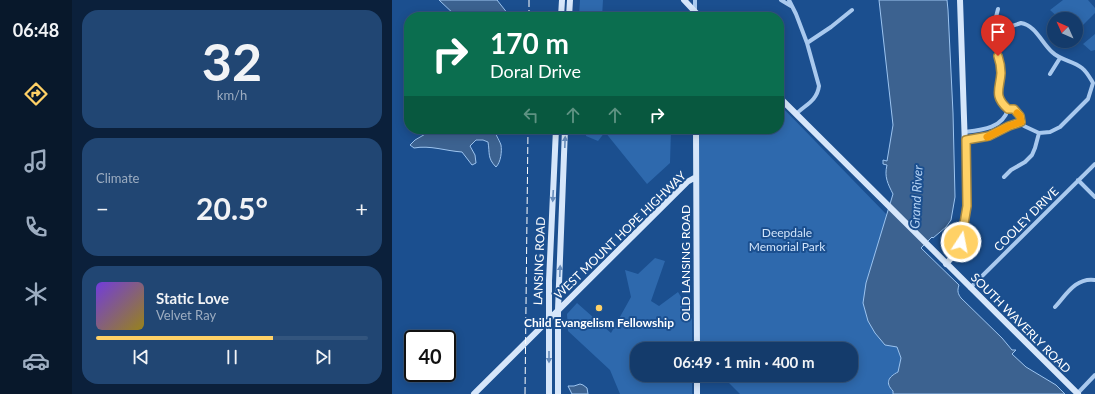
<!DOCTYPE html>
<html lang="en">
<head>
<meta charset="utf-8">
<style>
  :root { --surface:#143b6b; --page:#214673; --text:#f1f3f6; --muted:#9dadc1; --line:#33557e; --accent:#ffd166 }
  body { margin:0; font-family:Lato,sans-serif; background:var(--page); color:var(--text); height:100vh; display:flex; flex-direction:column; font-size:15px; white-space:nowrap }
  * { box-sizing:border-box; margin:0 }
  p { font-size:13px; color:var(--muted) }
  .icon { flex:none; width:22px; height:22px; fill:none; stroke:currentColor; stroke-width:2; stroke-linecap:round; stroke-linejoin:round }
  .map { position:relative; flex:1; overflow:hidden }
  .panel { display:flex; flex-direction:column; gap:10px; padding:10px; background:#0b203b; width:320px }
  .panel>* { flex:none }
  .guide { position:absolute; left:12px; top:12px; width:380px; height:122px; border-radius:16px; box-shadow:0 2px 10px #0003,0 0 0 1px var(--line); background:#0b6e4f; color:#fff; overflow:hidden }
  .needle { width:26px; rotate:315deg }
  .buttons { position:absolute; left:655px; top:12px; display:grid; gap:8px }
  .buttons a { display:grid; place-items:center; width:36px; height:36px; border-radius:50%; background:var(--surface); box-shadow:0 2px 10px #0003,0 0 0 1px var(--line); font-size:20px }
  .speed { position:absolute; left:12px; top:330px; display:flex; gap:8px; font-size:20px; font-weight:700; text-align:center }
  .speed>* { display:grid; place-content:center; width:52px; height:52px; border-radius:50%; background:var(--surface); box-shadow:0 2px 10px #0003,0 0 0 1px var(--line); line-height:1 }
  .speed .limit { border:2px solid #111; border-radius:6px; background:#fff; color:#111 }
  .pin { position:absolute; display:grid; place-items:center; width:34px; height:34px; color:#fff; margin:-41px -17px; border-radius:50% 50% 50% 0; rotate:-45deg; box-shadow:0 0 4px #0007 }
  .pin .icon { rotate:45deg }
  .me { position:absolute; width:44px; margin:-22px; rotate:11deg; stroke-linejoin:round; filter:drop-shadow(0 0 3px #0008) }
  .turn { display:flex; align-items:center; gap:14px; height:84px; padding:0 20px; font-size:18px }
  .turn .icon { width:52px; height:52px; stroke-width:2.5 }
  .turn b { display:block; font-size:28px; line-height:34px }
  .lanes { display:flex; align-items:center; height:38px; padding:0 20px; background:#0003; justify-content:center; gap:20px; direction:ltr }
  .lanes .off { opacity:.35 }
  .big { font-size:30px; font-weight:700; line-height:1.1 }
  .panel .widget { flex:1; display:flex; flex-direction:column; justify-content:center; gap:6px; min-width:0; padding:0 14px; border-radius:16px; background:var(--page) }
  .panel .dial { align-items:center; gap:0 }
  .dial b { font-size:52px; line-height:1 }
  .song { display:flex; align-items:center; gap:12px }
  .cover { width:48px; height:48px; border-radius:6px; background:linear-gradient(135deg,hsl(260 70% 55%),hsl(50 70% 35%)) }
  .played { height:4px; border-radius:2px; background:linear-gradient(90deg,var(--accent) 65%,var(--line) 65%) }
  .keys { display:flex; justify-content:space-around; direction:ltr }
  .heat { display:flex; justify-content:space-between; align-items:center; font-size:22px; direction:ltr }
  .trip { position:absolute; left:238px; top:342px; width:228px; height:40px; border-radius:16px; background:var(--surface); box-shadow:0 2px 10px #0003,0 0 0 1px var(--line); font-weight:700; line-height:40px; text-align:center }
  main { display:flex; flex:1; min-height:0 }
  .dock { display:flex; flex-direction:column; width:72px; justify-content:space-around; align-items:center; background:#08182b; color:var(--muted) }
  .dock .icon { width:28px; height:28px }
  .dock .current { color:var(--accent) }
  .dock b { font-size:18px; color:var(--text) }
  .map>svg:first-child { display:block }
</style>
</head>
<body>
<main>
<nav class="dock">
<b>06:48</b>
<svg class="icon current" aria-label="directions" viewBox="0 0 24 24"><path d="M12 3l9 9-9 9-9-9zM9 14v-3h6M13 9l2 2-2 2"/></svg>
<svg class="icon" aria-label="music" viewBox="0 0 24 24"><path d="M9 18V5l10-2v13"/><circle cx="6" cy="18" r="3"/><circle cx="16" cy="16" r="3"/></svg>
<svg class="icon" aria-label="phone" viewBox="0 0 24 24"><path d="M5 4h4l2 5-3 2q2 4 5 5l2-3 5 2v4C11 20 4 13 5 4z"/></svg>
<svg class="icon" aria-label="climate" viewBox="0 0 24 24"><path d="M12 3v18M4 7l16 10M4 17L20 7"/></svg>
<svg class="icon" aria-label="car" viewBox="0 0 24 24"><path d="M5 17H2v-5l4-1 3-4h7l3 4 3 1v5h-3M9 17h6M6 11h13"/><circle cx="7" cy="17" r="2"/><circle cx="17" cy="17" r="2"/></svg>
</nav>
<section class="panel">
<div class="widget dial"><b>32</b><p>km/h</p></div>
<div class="widget"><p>Climate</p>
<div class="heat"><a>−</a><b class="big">20.5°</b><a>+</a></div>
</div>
<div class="widget">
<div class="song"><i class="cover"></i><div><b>Static Love</b><p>Velvet Ray</p></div></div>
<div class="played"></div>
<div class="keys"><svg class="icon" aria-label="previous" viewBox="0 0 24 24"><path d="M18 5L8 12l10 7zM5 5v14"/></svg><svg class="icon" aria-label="pause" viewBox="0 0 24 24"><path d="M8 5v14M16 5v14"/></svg><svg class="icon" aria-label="next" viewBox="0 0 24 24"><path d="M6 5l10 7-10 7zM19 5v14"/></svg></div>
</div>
</section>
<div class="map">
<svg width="703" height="394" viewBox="0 0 703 394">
  <rect width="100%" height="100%" fill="#1b4f8f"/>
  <path fill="#2e69ad" d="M 188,0 L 211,0 L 210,17 L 187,17 Z
    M 671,0 L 696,0 L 703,8 L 703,13 L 684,32 L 684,19 L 668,19 L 658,10 Z
    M 703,34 L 703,50 L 699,51 L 691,44 Z
    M 387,104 L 495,215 L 474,283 L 493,345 L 505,347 L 509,358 L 506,372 L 500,375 L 501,394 L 348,394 L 329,375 L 459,375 L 459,349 L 308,349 L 307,129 L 387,129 Z
    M 194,129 L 279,129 L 278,163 L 255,184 L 213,132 L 206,141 L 194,136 Z
    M 263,258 L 273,261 L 259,301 L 267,306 L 286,292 L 300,315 L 300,349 L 245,349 L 245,375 L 300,375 L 300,394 L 228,394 L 218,370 L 176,331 L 175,314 L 185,303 L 219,333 L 239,297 L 233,270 L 246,274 Z"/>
  <path fill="#3c6290" stroke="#9cc4f0" d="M 47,0 L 105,0 L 116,14 L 116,17 L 65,17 Z
    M 487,0 L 555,0 L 556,10 L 561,113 L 563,197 L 559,220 L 554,227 L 541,238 L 540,237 L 529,248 L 567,285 C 565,291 566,294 569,298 L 610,338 L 620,350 L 624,350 L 620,354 L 634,367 L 664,385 L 673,394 L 501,394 L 501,391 C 493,383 496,377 506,372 L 509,358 L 505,347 L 493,345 L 483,333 L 476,321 L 471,303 L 474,283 L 501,194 C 496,184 492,177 495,165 L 491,164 L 491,160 L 495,161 L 501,125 Z
    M 42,129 L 103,129 C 103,135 107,139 109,145 C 110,151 109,162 104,167 C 95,158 98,153 96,142 L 91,140 L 84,140 L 78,146 L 83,155 L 84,163 L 80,165 L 70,152 C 54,151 38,145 22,148 L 18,145 L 23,140 Z
    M 188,384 L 191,385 L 195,388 L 196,394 L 180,394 L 176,386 L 182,386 Z"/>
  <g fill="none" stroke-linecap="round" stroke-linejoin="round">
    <path stroke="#a9c9ee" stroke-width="4" d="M 303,0 L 303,11
      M 389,0 L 399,6
      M 397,0 L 404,14 L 415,43 L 427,86 C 425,101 413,105 404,114
      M 606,9 L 604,17 L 611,29
      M 629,23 C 643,25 650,43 660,52 C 668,60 681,61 690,68 C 695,72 698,78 701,83 L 696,99 L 668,127 L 658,132 L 647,133 L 632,126 L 629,121 L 628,116 L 622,109 L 616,109 C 601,95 609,88 609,71 C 609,53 598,49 611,29 Z
      M 415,43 L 439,27 L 460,10
      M 658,74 L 668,58
      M 573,132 C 590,130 611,128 616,109
      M 574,141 L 597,136 L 617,126 L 629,121
      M 612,177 L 619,170 L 633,162 L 640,155 L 643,148 L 647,133
      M 686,180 L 703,197
      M 578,288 L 703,164
      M 663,307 C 674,295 684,277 703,280
      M 685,394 L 703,375"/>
    <path stroke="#d6e6fa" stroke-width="6" d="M 292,0 L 308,17
      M 169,17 L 170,0
      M 177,17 L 178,0
      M 387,97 L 686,394
      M 304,129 L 305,349
      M 554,264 L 563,254 L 569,242 L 575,206 L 568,0
      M 305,375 L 305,394
      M 82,394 L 295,182 L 304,177
      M 157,394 L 157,281 L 164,129
      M 166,394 L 166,310 L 173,129"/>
    <path stroke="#fff" stroke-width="1" stroke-dasharray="7 3" stroke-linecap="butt" d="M 137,17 L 137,0
      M 133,394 L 136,129"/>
  </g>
  <defs><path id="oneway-solid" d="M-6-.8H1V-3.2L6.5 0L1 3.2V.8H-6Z"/></defs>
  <g fill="#668bba">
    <use href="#oneway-solid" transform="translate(173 142) rotate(-88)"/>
    <use href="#oneway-solid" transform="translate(161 196) rotate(93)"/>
    <use href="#oneway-solid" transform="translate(168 271) rotate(-88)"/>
    <use href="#oneway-solid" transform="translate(157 357) rotate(90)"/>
  </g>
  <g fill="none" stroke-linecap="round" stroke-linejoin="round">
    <g stroke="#a68842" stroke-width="10">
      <path id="route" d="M 569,242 L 575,206 L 574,140 L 597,136 L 617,126 L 629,122 L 628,116 L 622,109 L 616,109 C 601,96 608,89 609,73 C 609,67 608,62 606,56"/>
    </g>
    <use href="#route" stroke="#ffd166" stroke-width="7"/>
    <path stroke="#f59e0b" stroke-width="7" d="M 595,137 L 617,126 L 629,122 L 628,116 L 625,113"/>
  </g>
  <circle fill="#ffd166" stroke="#1b4f8f" stroke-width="1.5" cx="207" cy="308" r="4"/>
  <g text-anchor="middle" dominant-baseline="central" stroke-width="4" stroke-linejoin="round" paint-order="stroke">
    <g font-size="12" fill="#fff" stroke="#1b4f8f">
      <text transform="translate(634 219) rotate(-45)">COOLEY DRIVE</text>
      <text transform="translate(228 235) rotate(-44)">WEST MOUNT HOPE HIGHWAY</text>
      <text transform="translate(147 261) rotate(-88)">LANSING ROAD</text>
      <text transform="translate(293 263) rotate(-90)">OLD LANSING ROAD</text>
      <text transform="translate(629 323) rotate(45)">SOUTH WAVERLY ROAD</text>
    </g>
    <g font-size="12" fill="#cfe3fa" stroke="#1b4f8f">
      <text x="395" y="232">Deepdale<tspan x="395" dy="14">Memorial Park</tspan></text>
    </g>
    <g font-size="12" font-weight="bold" fill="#fff" stroke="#1b4f8f">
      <text x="207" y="322">Child Evangelism Fellowship</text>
    </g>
    <g font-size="13" font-style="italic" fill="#b5d3f5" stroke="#1b4f8f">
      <text transform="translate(524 197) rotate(-87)">Grand River</text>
    </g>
  </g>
</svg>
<div class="buttons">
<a><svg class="needle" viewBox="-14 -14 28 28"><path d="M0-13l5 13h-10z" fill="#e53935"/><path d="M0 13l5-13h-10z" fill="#9dadc1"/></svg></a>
</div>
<div class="speed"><div class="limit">40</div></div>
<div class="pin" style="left:606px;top:56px;background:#d93025"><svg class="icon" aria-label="arrive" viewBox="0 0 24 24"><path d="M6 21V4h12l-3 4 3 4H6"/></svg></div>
<svg class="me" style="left:569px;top:242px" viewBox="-20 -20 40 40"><circle r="17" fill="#ffd166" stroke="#fff" stroke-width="3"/><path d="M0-11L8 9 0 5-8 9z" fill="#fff"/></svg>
<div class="trip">06:49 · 1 min · 400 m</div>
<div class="guide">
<div class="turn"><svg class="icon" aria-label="right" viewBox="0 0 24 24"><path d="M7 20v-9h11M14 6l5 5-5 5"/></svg><div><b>170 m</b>Doral Drive</div></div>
<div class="lanes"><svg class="icon off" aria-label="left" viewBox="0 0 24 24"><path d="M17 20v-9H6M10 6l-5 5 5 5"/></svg><svg class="icon off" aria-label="ahead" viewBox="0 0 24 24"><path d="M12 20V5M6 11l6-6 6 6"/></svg><svg class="icon off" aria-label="ahead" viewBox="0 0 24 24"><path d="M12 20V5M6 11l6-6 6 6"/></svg><svg class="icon" aria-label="right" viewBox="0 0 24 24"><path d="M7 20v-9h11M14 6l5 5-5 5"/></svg></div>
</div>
</div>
</main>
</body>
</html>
